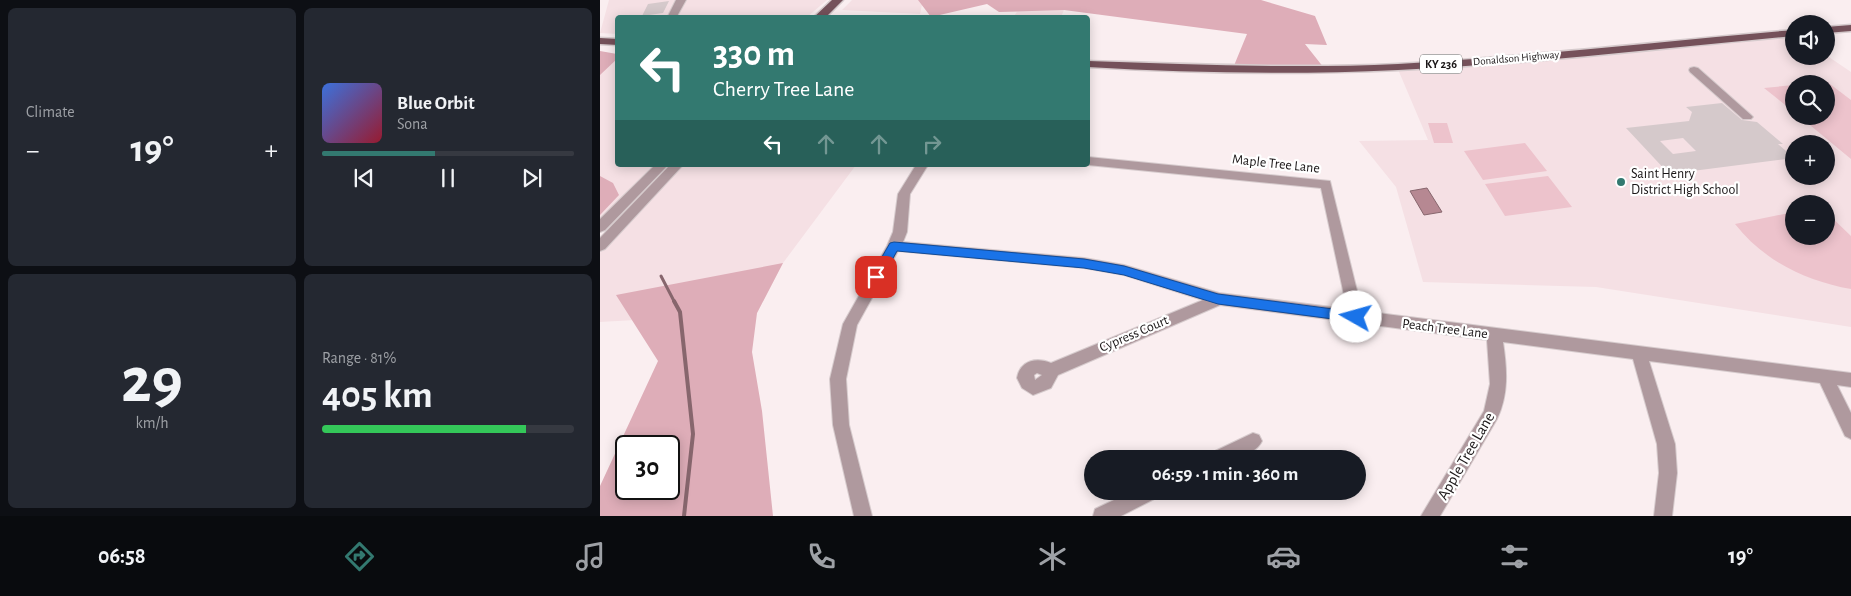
<!DOCTYPE html>
<html lang="en">
<head>
<meta charset="utf-8">
<style>
  :root { --surface:#171b24; --page:#242831; --text:#f1f3f6; --muted:#9ea1a6; --line:#363941; --accent:#337970 }
  body { margin:0; font-family:"Alegreya Sans",sans-serif; background:var(--page); color:var(--text); height:100vh; display:flex; flex-direction:column; font-size:19px; white-space:nowrap }
  * { box-sizing:border-box; margin:0 }
  p { font-size:16px; color:var(--muted) }
  .icon { flex:none; width:28px; height:28px; fill:none; stroke:currentColor; stroke-width:2; stroke-linecap:round; stroke-linejoin:round }
  .map { position:relative; flex:1; overflow:hidden }
  .details { display:flex; flex-direction:column; gap:8px; padding:8px; background:#0d0f14; width:600px }
  .details>* { flex:none }
  .top-card { position:absolute; left:15px; top:15px; width:475px; height:152px; border-radius:5px; box-shadow:0 2px 12px #0003; background:#337970; color:#fff; overflow:hidden }
  .buttons { position:absolute; left:1185px; top:15px; display:grid; gap:10px }
  .buttons a { display:grid; place-items:center; width:50px; height:50px; border-radius:50%; background:var(--surface); box-shadow:0 2px 12px #0003; font-size:25px }
  .speed { position:absolute; left:15px; top:435px; display:flex; gap:10px; font-size:25px; font-weight:700; text-align:center }
  .speed>* { display:grid; place-content:center; width:65px; height:65px; border-radius:50%; background:var(--surface); box-shadow:0 2px 12px #0003; line-height:1 }
  .speed .limit { border:2px solid #111; border-radius:8px; background:#fff; color:#111 }
  .pin { position:absolute; display:grid; place-items:center; width:42px; height:42px; color:#fff; margin:-21px; border-radius:10px; box-shadow:0 2px 8px #0006 }
  .me { position:absolute; width:55px; margin:-28px; rotate:277deg; stroke-linejoin:round; filter:drop-shadow(0 0 4px #0008) }
  .turn { display:flex; align-items:center; gap:18px; height:105px; padding:0 15px; font-size:22px }
  .turn .icon { width:65px; height:65px; stroke-width:2.5 }
  .turn b { display:block; font-size:35px; line-height:42px }
  .lanes { display:flex; align-items:center; height:48px; padding:0 15px; background:#0003; justify-content:center; gap:25px; direction:ltr }
  .lanes .off { opacity:.35 }
  .big { font-size:38px; font-weight:600; line-height:1.1 }
  .details .widget { flex:1; display:flex; flex-direction:column; justify-content:center; gap:8px; min-width:0; padding:0 18px; border-radius:8px; background:var(--page) }
  .details .dial { align-items:center; gap:0 }
  .dial b { font-size:65px; line-height:1 }
  .song { display:flex; align-items:center; gap:15px }
  .cover { width:60px; height:60px; border-radius:8px; background:linear-gradient(135deg,hsl(220 70% 55%),hsl(350 70% 35%)) }
  .played { height:5px; border-radius:2px; background:linear-gradient(90deg,var(--accent) 45%,var(--line) 45%) }
  .keys { display:flex; justify-content:space-around; direction:ltr }
  .heat { display:flex; justify-content:space-between; align-items:center; font-size:28px; direction:ltr }
  .charge { height:8px; border-radius:4px; background:linear-gradient(90deg,#34c759 81%,var(--line) 0) }
  .details .tiles { flex:1; display:grid; gap:8px; grid-template-columns:repeat(2,1fr) }
  .trip { position:absolute; left:484px; top:450px; width:282px; height:50px; border-radius:25px; background:var(--surface); box-shadow:0 2px 12px #0003; font-weight:600; line-height:50px; text-align:center }
  .tabs { display:flex; height:80px; justify-content:space-around; align-items:center; background:#090b0e; color:var(--muted) }
  .tabs .icon { width:35px; height:35px }
  .tabs .on { color:var(--accent) }
  .tabs b { font-size:22px; color:var(--text) }
  main { display:flex; flex:1; min-height:0 }
  .map>svg:first-child { display:block }
</style>
</head>
<body>
<main>
<section class="details">
<div class="tiles">
<div class="widget"><p>Climate</p>
<div class="heat"><a>−</a><b class="big">19°</b><a>+</a></div>
</div>
<div class="widget">
<div class="song"><i class="cover"></i><div><b>Blue Orbit</b><p>Sona</p></div></div>
<div class="played"></div>
<div class="keys"><svg class="icon" aria-label="previous" viewBox="0 0 24 24"><path d="M18 5L8 12l10 7zM5 5v14"/></svg><svg class="icon" aria-label="pause" viewBox="0 0 24 24"><path d="M8 5v14M16 5v14"/></svg><svg class="icon" aria-label="next" viewBox="0 0 24 24"><path d="M6 5l10 7-10 7zM19 5v14"/></svg></div>
</div>
<div class="widget dial"><b>29</b><p>km/h</p></div>
<div class="widget"><p>Range · 81%</p><b class="big">405 km</b><div class="charge"></div></div>
</div>
</section>
<div class="map">
<svg width="1251" height="516" viewBox="0 0 1251 516">
  <rect width="100%" height="100%" fill="#faeef0"/>
  <path fill="#f5e0e4" fill-rule="evenodd" d="M 9,0 L 227,0 L 207,17 L 18,18 L 17,34 L 0,33 Z
    M 252,0 L 323,0 L 320,14 L 242,10 Z
    M 421,5 L 464,10 L 461,17 L 413,18 Z
    M 1194,33 L 1194,56 L 1226,55 L 1251,72 L 1251,327 L 996,287 L 823,282 L 796,187 L 759,141 L 828,140 L 797,67 ZM 1194,84 L 1226,84 L 1226,116 L 1194,116 ZM 1194,144 L 1226,144 L 1226,176 L 1194,176 ZM 1194,204 L 1226,204 L 1226,236 L 1194,236 Z
    M 17,57 L 18,165 L 62,165 L 0,229 L 0,69 Z
    M 83,165 L 256,165 L 183,263 L 157,313 L 0,322 L 0,252 Z"/>
  <path fill="#edc3cc" d="M 1226,81 L 1251,100 L 1251,159 L 1199,116 L 1226,116 L 1226,84 L 1205,84 Z
    M 1194,85 L 1194,112 L 1164,88 Z
    M 828,123 L 847,123 L 853,143 L 834,143 Z
    M 925,143 L 947,171 L 883,180 L 864,151 Z
    M 948,176 L 972,207 L 905,216 L 885,184 Z
    M 1194,212 L 1194,236 L 1226,236 L 1226,212 L 1251,236 L 1251,289 C 1206,281 1164,261 1135,224 Z"/>
  <path fill="#deadb8" fill-rule="evenodd" d="M 318,0 L 661,0 L 715,16 L 727,45 L 705,44 L 724,68 L 633,68 L 647,34 L 464,10 L 399,12 L 387,4 L 331,17 Z
    M 0,51 L 17,54 L 18,58 L 0,75 Z
    M 0,176 L 13,183 L 19,195 L 0,215 Z
    M 183,263 L 157,313 L 152,352 L 162,411 L 173,516 L 0,516 L 0,486 L 58,361 L 16,295 ZM 26,446 L 69,446 L 69,489 L 26,489 Z"/>
  <path fill="#b68892" stroke="#87666d" d="M 827,188 L 842,212 L 824,215 L 810,191 Z"/>
  <g fill="none" stroke-linecap="round" stroke-linejoin="round">
    <path stroke="#87666d" stroke-width="3" d="M 61,276 L 75,303"/>
    <path stroke="#87666d" stroke-width="4" d="M 74,301 L 80,312 L 93,434 L 84,516"/>
  </g>
  <path fill="#d5c9cb" fill-rule="evenodd" d="M 69,1 L 63,13 L 42,16 L 48,4 Z
    M 1122,103 L 1142,120 L 1157,122 L 1183,144 L 1178,144 L 1194,158 L 1069,174 L 1026,128 L 1089,121 L 1092,112 L 1086,107 ZM 1083,138 L 1096,151 L 1073,154 L 1060,141 Z"/>
  <g fill="none" stroke-linecap="round" stroke-linejoin="round">
    <g stroke="#d6cbcd" stroke-width="2">
      <path id="minor" d="M 76,0 L 86,0 L 76,18 L 67,18 Z
        M 1094,67 L 1098,68 L 1151,115 L 1153,117 L 1151,119 L 1143,119 L 1090,72 L 1089,70 L 1090,68 Z
        M 488,157 L 730,181 L 762,311 L 1251,373 L 1251,387 L 1237,385 L 1251,413 L 1251,439 L 1245,436 L 1220,383 L 1049,361 L 1075,444 L 1077,473 L 1072,516 L 1054,516 L 1059,473 L 1057,444 L 1033,359 L 903,342 C 907,369 909,394 897,419 L 840,516 L 821,516 L 884,411 L 890,384 L 887,340 L 620,305 L 458,375 L 451,388 L 433,395 L 422,388 L 417,378 C 420,360 437,357 451,363 L 603,300 L 524,275 L 484,268 L 298,251 L 257,325 L 246,379 L 249,425 L 272,516 L 254,516 L 233,425 L 230,379 L 243,324 L 287,246 L 293,232 L 298,194 L 316,165 L 328,165 L 310,194 L 307,232 L 303,242 L 484,258 L 524,265 L 619,293 L 747,309 L 721,188 L 488,165 ZM 437,373 L 442,375 L 435,380 L 434,375 Z
        M 55,165 L 68,165 L 5,230 L 0,232 L 0,219 Z
        M 70,165 L 83,165 L 5,249 L 0,251 L 0,238 Z
        M 653,433 L 659,435 L 662,441 C 653,459 625,459 608,459 L 611,453 Z
        M 533,491 L 561,491 L 558,497 L 521,516 L 493,516 L 495,509 Z"/>
    </g>
    <g stroke="#d6cbcd" stroke-width="3">
      <path id="major" d="M 232,0 L 243,0 L 225,18 L 213,18 Z
        M 1251,25 L 1251,31 L 1226,33 L 1226,27 Z
        M 1194,30 L 1194,36 C 1062,48 930,64 798,70 C 695,75 590,73 488,67 L 488,61 C 591,64 695,69 798,64 C 930,57 1062,41 1194,30 Z
        M 0,38 L 18,39 L 18,45 L 0,44 Z"/>
    </g>
    <use href="#minor" fill="#af999e" fill-rule="evenodd"/>
    <use href="#major" fill="#75515a" fill-rule="evenodd"/>
  </g>
  <path fill="#1a73e8" stroke="#114b97" d="M 294,242 L 484,259 L 524,266 L 618,294 L 756,312 L 761,314 L 763,317 L 761,321 L 756,322 L 618,304 L 524,275 L 484,268 L 297,251 L 281,280 L 272,280 L 271,277 L 272,274 L 290,243 Z"/>
  <circle fill="#337970" stroke="#fff" stroke-width="2" cx="1021" cy="182" r="5"/>
  <g text-anchor="middle" dominant-baseline="central" stroke-width="4.5" stroke-linejoin="round" paint-order="stroke">
    <g font-size="11" fill="#1a1617" stroke="#fff">
      <text transform="translate(916 58) rotate(-5)">Donaldson Highway</text>
    </g>
    <rect fill="#fff" stroke="#5f5c5d" stroke-width="1" x="820" y="54.5" width="42" height="19" rx="4"/>
    <g font-size="12" font-weight="bold" fill="#1a1617">
      <text x="841" y="64">KY 236</text>
    </g>
    <g font-size="14" fill="#1a1617" stroke="#fff">
      <text transform="translate(676 164) rotate(6)">Maple Tree Lane</text>
      <text transform="translate(845 329) rotate(7)">Peach Tree Lane</text>
      <text transform="translate(534 334) rotate(-23)">Cypress Court</text>
    </g>
    <g font-size="14" fill="#1a1617" stroke="#fff" text-anchor="start">
      <text x="1031" y="174">Saint Henry<tspan x="1031" dy="16">District High School</tspan></text>
    </g>
    <g font-size="16" fill="#1a1617" stroke="#fff">
      <text transform="translate(866 456) rotate(-60)">Apple Tree Lane</text>
    </g>
  </g>
</svg>
<div class="buttons">
<a><svg class="icon" aria-label="sound" viewBox="0 0 24 24"><path d="M4 9h4l5-4v14l-5-4H4zM17 9q2 3 0 6"/></svg></a>
<a><svg class="icon" aria-label="search" viewBox="0 0 24 24"><circle cx="10" cy="10" r="6"/><path d="M15 15l6 6"/></svg></a>
<a>+</a>
<a>−</a>
</div>
<div class="speed"><div class="limit">30</div></div>
<div class="pin" style="left:276px;top:277px;background:#d93025"><svg class="icon" aria-label="arrive" viewBox="0 0 24 24"><path d="M6 21V4h12l-3 4 3 4H6"/></svg></div>
<svg class="me" style="left:756px;top:317px" viewBox="-20 -20 40 40"><circle r="19" fill="#fff"/><path d="M0-13L10 11 0 6-10 11z" fill="#1a73e8"/></svg>
<div class="trip">06:59 · 1 min · 360 m</div>
<div class="top-card">
<div class="turn"><svg class="icon" aria-label="left" viewBox="0 0 24 24"><path d="M17 20v-9H6M10 6l-5 5 5 5"/></svg><div><b>330 m</b>Cherry Tree Lane</div></div>
<div class="lanes"><svg class="icon" aria-label="left" viewBox="0 0 24 24"><path d="M17 20v-9H6M10 6l-5 5 5 5"/></svg><svg class="icon off" aria-label="ahead" viewBox="0 0 24 24"><path d="M12 20V5M6 11l6-6 6 6"/></svg><svg class="icon off" aria-label="ahead" viewBox="0 0 24 24"><path d="M12 20V5M6 11l6-6 6 6"/></svg><svg class="icon off" aria-label="right" viewBox="0 0 24 24"><path d="M7 20v-9h11M14 6l5 5-5 5"/></svg></div>
</div>
</div>
</main>
<nav class="tabs">
<b>06:58</b>
<svg class="icon on" aria-label="directions" viewBox="0 0 24 24"><path d="M12 3l9 9-9 9-9-9zM9 14v-3h6M13 9l2 2-2 2"/></svg>
<svg class="icon" aria-label="music" viewBox="0 0 24 24"><path d="M9 18V5l10-2v13"/><circle cx="6" cy="18" r="3"/><circle cx="16" cy="16" r="3"/></svg>
<svg class="icon" aria-label="phone" viewBox="0 0 24 24"><path d="M5 4h4l2 5-3 2q2 4 5 5l2-3 5 2v4C11 20 4 13 5 4z"/></svg>
<svg class="icon" aria-label="climate" viewBox="0 0 24 24"><path d="M12 3v18M4 7l16 10M4 17L20 7"/></svg>
<svg class="icon" aria-label="car" viewBox="0 0 24 24"><path d="M5 17H2v-5l4-1 3-4h7l3 4 3 1v5h-3M9 17h6M6 11h13"/><circle cx="7" cy="17" r="2"/><circle cx="17" cy="17" r="2"/></svg>
<svg class="icon" aria-label="filters" viewBox="0 0 24 24"><path d="M4 7h16M4 17h16"/><circle cx="9" cy="7" r="2"/><circle cx="15" cy="17" r="2"/></svg>
<b>19°</b>
</nav>
</body>
</html>
